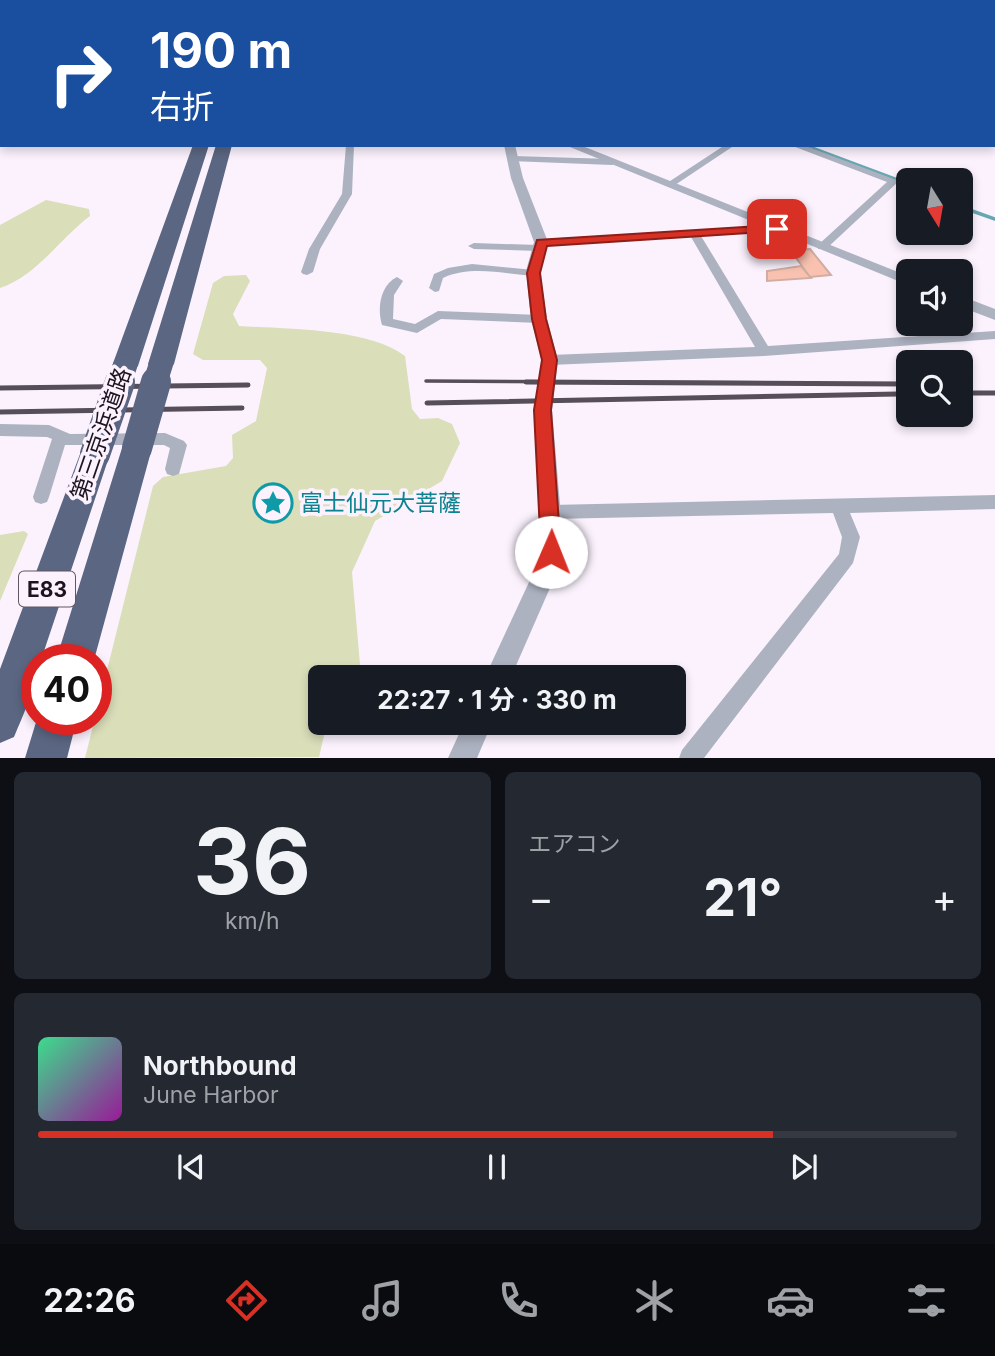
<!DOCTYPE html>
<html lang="ja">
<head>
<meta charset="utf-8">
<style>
  :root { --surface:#171b24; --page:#242831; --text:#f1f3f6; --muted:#9ea1a6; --line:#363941; --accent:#d93025 }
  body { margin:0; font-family:Inter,"Noto Sans JP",sans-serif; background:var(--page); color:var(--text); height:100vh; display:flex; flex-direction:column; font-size:26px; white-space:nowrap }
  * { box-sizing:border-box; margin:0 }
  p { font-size:23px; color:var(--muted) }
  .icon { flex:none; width:38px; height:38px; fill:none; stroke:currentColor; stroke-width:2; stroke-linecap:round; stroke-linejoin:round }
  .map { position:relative; height:758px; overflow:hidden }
  .side { display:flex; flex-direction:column; gap:14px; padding:14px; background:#0d0f14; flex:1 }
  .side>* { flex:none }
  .guide { position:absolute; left:0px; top:0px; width:996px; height:147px; box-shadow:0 4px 10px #0003; background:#1a4fa0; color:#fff; overflow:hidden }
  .needle { width:46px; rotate:169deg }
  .buttons { position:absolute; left:896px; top:168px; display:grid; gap:14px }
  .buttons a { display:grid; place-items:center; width:77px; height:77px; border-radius:10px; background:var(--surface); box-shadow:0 4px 10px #0003; font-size:35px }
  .speed { position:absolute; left:21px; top:644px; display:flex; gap:14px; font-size:35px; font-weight:700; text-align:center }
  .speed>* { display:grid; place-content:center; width:91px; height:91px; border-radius:50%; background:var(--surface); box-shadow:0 4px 10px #0003; line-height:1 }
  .speed .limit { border:10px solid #d22; background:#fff; color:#111 }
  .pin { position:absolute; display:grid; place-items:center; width:60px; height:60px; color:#fff; margin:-30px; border-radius:14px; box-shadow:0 4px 10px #0006 }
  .me { position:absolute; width:77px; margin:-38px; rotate:1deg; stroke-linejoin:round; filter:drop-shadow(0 0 5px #0008) }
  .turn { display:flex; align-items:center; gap:24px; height:147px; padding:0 35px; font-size:32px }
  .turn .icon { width:91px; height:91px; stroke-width:2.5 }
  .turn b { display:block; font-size:49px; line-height:60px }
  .big { font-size:52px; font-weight:700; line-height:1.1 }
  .side .card { flex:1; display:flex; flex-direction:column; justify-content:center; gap:10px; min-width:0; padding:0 24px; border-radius:10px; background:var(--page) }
  .side .dial { align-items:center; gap:0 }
  .dial b { font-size:91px; line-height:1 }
  .song { display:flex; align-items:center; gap:21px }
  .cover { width:84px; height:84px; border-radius:10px; background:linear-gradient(135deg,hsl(150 70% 55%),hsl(300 70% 35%)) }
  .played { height:7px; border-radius:4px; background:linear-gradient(90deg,var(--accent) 80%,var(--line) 80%) }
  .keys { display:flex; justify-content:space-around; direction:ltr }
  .heat { display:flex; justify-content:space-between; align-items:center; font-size:38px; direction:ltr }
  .side .tiles { flex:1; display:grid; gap:14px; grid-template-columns:1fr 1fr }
  .card:last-child { grid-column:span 2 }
  .trip { position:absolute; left:308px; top:665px; width:378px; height:70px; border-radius:10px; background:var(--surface); box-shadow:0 4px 10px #0003; font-weight:700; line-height:70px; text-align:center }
  .tabs { display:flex; height:112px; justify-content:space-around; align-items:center; background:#090b0e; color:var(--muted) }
  .tabs .icon { width:49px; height:49px }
  .tabs .on { color:var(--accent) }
  .tabs b { font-size:32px; color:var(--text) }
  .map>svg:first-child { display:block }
</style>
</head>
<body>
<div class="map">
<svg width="995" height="758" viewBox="0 0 995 758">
  <rect width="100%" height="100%" fill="#fbf2fe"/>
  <path fill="#dadeb9" d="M 46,200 L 89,209 L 90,216 C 58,240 38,275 0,288 L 0,225 Z
    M 246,275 L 250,281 L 233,314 L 239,326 C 285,329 368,328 405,356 L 412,409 L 420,419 L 438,418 L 452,424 L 460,443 L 442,481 L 375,521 L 352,572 L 361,676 L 320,677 L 320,723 L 327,723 L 319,757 L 85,758 L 153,486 L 163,477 L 226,466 L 233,458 L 232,435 L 256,421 L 267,368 L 260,360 L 203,360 L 193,354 L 213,283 L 224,276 Z
    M 24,531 L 28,534 L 0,601 L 0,535 Z"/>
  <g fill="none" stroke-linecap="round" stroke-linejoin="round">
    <path stroke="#67a7b4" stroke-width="2.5" d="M 805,145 L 814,148"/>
    <path stroke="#67a7b4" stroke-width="3.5" d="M 809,147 L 908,184
      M 961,207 L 995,219"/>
  </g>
  <path fill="#f9c2b0" stroke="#d2aca0" stroke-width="2" d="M 810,249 L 831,275 L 810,277 L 794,255 L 799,255 L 795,250 Z
    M 801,266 L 811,278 L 767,281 L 767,271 Z"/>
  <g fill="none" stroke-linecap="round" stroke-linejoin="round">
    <path fill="#adb2c1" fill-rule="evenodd" d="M 20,0 L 26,0 L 18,2 Z
      M 46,0 L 50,0 L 51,2 L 45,2 Z
      M 152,0 L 159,0 L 150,2 Z
      M 219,0 L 225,0 L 218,2 Z
      M 365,0 L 372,0 L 362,2 Z
      M 504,0 L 510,0 L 510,2 L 504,2 Z
      M 599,0 L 605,0 L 607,2 L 601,2 Z
      M 669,0 L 675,0 L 677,2 L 671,2 Z
      M 708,0 L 715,0 L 717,2 L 710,2 Z
      M 857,0 L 863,0 L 863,2 L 857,2 Z
      M 994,3 L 995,3 L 995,7 L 994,7 Z
      M 0,6 L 2,6 L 2,10 L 0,10 Z
      M 2,21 L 2,26 L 0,27 L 0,22 Z
      M 994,24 L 995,24 L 995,28 L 994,28 Z
      M 2,43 L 2,48 L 0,48 L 0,44 Z
      M 994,131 L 995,131 L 995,137 L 994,137 Z
      M 346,145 L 354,145 L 352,194 L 320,249 L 313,272 L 307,275 L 303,274 L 301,272 L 309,249 L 342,194 Z
      M 725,145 L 735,145 L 672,187 L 664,185 Z
      M 790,145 L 803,145 L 899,181 L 826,249 L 818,249 L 818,245 L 887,182 Z
      M 513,156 L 612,159 L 617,162 L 612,165 L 510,161 L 510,157 Z
      M 777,226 L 781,227 L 781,231 L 701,236 L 768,346 L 995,331 L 995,339 L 764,356 L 550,365 L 543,360 L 550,355 L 755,347 L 691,237 L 541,245 L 545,248 L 539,251 L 474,249 L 468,246 L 474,243 L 538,245 L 536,242 L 541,239 Z
      M 472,264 L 534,270 L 540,273 L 534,276 C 505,274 471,265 443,278 L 439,291 L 435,292 L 429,288 L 434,274 L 448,268 Z
      M 397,277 L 403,281 L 394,295 L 393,319 L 415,324 L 438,311 L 539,315 L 545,319 L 539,323 L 441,319 L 417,333 L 382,325 C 377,309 380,285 397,277 Z
      M 0,424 L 49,425 L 70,434 L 165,433 L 184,441 L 187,445 L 179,474 L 173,476 L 167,474 L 165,469 L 170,448 L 164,445 L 65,445 L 49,497 L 47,502 L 41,504 L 35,502 L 33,497 L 52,439 L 47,437 L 0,436 Z
      M 995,495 L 995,509 L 850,513 L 860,537 L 853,563 L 704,758 L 679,758 L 682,750 L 839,554 L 842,537 L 833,513 L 551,519 L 545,517 L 543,512 L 545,507 L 551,505 Z"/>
    <path fill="#adb2c1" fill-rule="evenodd" d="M 994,87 L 995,87 L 995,93 L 994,93 Z
      M 504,145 L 515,145 L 523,178 L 548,242 L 540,271 L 547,319 L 558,360 L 552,410 L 563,540 L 553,581 L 511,677 L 485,677 L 530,580 L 541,540 L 534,410 L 542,360 L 531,319 L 526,271 L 534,242 L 511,178 Z
      M 565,145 L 580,145 L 908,276 L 908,285 Z
      M 961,296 L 995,309 L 995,320 L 961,307 Z
      M 464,723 L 492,723 L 477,758 L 448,758 Z"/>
    <path fill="#707a93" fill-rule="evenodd" d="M 994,114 L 995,114 L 995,122 L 994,122 Z
      M 0,123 L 2,123 L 0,132 Z"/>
    <path fill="#5b6682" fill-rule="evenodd" d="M 255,0 L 265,0 L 254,2 Z
      M 193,145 L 209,145 L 138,366 L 134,372 L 125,375 L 116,372 L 112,366 Z
      M 216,145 L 232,145 L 174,364 L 170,370 L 161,373 L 152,370 L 148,364 Z
      M 137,436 L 147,440 L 152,448 L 94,660 L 56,660 L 122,448 L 127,440 Z
      M 95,442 L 105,446 L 110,454 L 41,660 L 37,660 C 37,686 24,713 14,737 L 0,743 L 0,669 L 80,454 L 85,446 Z
      M 37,719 L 77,719 L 67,758 L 25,758 Z"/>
    <path stroke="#564e59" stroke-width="3.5" d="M 426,381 L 807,383"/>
    <path stroke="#564e59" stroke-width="5" d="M 526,382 L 908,384
      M 0,388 L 248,385
      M 961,393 L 995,393
      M 427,403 L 898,394
      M 0,412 L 242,408"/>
    <path stroke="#5b6682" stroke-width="24" d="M 119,383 L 125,366
      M 155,383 L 161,364"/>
    <path stroke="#5b6682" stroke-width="30" d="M 137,448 L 156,382
      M 95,454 L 120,382"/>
  </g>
  <path fill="#d93025" stroke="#8d1f18" stroke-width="2" d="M 777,225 L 781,226 L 781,231 L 547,246 L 540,273 L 546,319 L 557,360 L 551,410 L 561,552 L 558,559 L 551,562 L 544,559 L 541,552 L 534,410 L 542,360 L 532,319 L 527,273 L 537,240 Z"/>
  <defs>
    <g id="sight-ring" transform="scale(2.0125)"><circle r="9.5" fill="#fbf2fe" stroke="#0f9aa8" stroke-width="1.5"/><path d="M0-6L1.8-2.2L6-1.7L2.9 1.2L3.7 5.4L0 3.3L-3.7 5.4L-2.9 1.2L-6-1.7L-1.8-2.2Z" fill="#0f9aa8"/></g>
  </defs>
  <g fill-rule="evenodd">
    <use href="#sight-ring" x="273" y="503"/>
  </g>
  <g text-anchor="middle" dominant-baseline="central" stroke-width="7" stroke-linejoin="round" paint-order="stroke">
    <rect fill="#fbf2fe" stroke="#5f5762" stroke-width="2" x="19" y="571.5" width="56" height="35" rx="5"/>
    <g font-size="21" font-weight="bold" fill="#1c141f">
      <text x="47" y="589">E83</text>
    </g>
    <g font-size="23" fill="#1c141f" stroke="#fbf2fe">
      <text transform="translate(101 434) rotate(-71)">第三京浜道路</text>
    </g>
    <g font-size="23" fill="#0d838f" stroke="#fbf2fe" text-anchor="start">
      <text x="300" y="503">富士仙元大菩薩</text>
    </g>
  </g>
</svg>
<div class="buttons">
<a><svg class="needle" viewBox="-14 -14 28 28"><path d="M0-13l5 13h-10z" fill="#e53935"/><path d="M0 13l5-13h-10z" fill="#9ea1a6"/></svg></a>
<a><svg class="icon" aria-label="sound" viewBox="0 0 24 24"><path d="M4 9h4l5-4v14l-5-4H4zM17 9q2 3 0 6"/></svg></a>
<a><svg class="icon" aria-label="search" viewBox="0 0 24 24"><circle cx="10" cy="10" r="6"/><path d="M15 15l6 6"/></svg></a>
</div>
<div class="speed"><div class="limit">40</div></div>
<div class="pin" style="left:777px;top:229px;background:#d93025"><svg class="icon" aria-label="arrive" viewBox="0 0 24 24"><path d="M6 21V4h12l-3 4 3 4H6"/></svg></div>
<svg class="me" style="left:551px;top:552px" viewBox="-20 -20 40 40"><circle r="19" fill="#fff"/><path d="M0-13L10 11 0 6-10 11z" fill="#d93025"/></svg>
<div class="trip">22:27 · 1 分 · 330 m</div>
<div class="guide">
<div class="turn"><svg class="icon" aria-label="right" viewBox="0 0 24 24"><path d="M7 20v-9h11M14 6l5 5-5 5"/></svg><div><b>190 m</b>右折</div></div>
</div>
</div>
<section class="side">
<div class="tiles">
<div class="card dial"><b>36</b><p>km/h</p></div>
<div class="card"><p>エアコン</p>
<div class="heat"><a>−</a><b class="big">21°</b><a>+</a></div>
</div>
<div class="card">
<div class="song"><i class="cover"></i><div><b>Northbound</b><p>June Harbor</p></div></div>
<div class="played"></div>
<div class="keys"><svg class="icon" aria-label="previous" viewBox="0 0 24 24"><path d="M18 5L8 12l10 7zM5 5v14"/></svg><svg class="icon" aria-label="pause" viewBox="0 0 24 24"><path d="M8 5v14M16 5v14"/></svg><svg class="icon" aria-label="next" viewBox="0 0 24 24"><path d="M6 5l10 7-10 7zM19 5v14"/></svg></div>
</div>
</div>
</section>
<nav class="tabs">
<b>22:26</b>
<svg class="icon on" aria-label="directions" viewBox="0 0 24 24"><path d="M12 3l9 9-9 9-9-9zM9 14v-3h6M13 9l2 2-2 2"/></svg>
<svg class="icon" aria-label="music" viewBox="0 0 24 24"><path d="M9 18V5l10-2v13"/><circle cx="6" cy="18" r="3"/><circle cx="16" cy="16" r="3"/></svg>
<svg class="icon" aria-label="phone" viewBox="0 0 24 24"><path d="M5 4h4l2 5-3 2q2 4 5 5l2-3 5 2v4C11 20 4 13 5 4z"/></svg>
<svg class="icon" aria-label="climate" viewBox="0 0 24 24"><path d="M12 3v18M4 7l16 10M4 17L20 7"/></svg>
<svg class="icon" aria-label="car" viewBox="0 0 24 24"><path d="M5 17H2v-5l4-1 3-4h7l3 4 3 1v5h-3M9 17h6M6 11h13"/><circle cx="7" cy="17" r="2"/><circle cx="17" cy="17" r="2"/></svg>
<svg class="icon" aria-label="filters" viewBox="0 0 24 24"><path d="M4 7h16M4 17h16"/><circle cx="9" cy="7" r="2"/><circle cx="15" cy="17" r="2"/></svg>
</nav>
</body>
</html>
